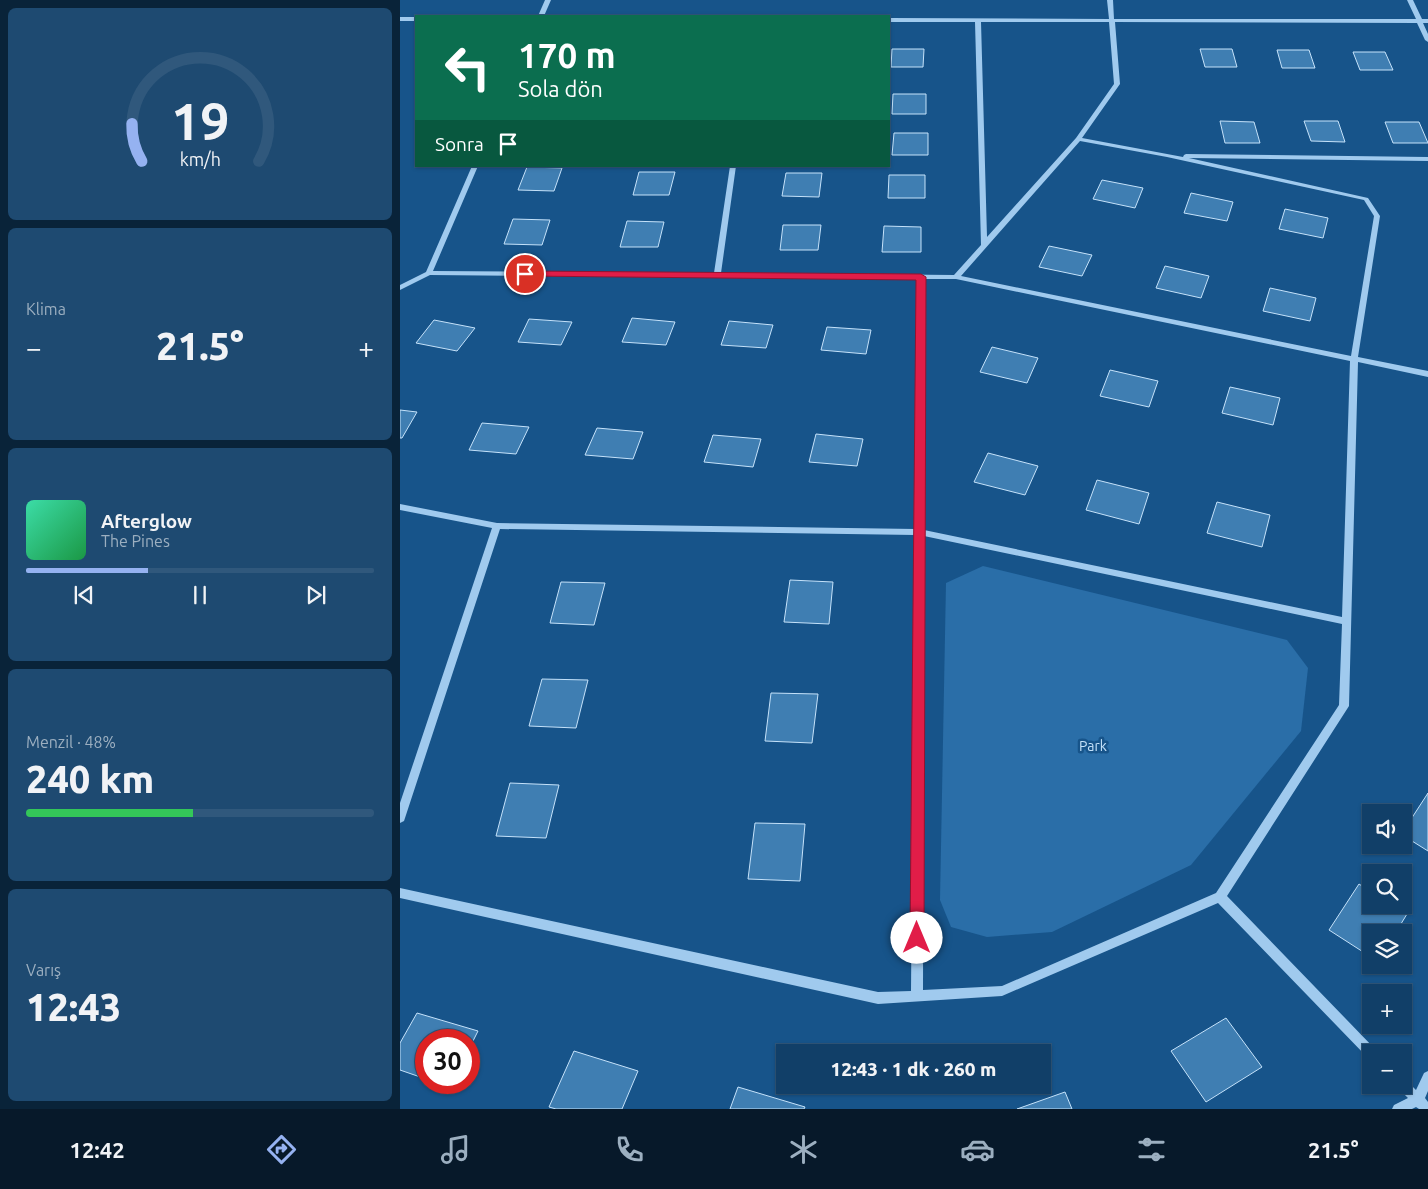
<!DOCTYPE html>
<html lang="tr">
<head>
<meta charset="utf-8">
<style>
  :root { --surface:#113f68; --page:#1e4a71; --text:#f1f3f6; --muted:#9cafc0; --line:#30587c; --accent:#95b2f1 }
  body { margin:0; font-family:Ubuntu,sans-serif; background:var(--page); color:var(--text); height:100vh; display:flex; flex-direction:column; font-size:19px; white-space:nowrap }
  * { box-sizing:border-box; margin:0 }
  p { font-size:16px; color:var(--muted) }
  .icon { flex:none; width:28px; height:28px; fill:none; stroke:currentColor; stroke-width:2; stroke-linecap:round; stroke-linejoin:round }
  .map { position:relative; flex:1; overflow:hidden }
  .details { display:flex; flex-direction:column; gap:8px; padding:8px; background:#092339; width:400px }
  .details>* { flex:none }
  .hud { position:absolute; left:15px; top:15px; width:475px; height:152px; border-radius:0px; box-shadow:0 1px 4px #0004,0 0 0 1px var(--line); background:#0b6e4f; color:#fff; overflow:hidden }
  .controls { position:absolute; left:962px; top:804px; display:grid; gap:10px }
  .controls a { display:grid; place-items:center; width:50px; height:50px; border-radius:0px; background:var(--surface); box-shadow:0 1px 4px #0004,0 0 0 1px var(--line); font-size:25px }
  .speed { position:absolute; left:15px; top:1029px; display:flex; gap:10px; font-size:25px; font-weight:700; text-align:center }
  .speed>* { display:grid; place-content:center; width:65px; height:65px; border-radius:50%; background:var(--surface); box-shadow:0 1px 4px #0004,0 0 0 1px var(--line); line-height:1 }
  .speed .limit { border:8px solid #d22; background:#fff; color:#111 }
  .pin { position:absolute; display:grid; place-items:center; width:42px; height:42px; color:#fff; margin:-21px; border:2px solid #fff; border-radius:50%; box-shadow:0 1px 5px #0007 }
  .me { position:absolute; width:55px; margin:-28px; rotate:0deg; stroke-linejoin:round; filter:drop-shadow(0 0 4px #0008) }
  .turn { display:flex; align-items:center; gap:18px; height:105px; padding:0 20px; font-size:22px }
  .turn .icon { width:65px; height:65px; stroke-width:2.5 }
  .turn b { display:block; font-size:35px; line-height:42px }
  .then { display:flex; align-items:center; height:48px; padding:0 20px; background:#0003; gap:10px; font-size:19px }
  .big { font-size:38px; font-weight:800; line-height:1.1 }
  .details .widget { flex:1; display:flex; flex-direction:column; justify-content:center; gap:8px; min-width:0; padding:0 18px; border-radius:8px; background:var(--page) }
  .details .dial { align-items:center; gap:0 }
  .dial svg { height:130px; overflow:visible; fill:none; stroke:var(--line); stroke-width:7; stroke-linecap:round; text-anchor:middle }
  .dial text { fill:var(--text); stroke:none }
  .song { display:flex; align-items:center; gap:15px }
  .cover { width:60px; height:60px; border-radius:8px; background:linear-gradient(135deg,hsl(160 70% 55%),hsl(140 70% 35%)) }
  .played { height:5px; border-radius:2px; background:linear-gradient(90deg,var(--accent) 35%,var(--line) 35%) }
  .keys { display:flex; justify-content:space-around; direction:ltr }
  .heat { display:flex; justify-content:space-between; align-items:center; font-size:28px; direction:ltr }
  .charge { height:8px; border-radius:4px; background:linear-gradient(90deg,#34c759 48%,var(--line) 0) }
  .trip { position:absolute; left:376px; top:1044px; width:275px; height:50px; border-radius:0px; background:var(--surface); box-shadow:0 1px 4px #0004,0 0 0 1px var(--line); font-weight:800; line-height:50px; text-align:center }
  .menu { display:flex; height:80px; justify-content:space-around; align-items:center; background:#07192a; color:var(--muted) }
  .menu .icon { width:35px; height:35px }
  .menu .selected { color:var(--accent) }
  .menu b { font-size:22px; color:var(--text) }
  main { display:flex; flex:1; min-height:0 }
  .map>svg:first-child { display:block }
</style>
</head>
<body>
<main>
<section class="details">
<div class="widget dial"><svg viewBox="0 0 100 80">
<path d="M14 69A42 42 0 1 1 86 69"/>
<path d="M14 69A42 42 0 0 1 8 46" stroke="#95b2f1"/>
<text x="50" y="56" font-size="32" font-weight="700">19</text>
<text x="50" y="72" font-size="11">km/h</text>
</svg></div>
<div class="widget"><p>Klima</p>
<div class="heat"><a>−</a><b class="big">21.5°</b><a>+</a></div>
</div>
<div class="widget">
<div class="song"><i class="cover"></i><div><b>Afterglow</b><p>The Pines</p></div></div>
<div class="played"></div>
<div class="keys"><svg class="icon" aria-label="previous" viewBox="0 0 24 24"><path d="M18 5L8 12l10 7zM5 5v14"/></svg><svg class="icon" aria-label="pause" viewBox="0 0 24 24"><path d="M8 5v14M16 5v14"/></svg><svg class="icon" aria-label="next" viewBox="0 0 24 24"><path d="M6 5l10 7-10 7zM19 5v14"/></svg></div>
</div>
<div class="widget"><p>Menzil · 48%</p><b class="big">240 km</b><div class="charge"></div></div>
<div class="widget"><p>Varış</p><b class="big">12:43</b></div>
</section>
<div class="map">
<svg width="1028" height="1109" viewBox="0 0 1028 1109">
  <rect width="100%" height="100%" fill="#17548a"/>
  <path fill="#2a6ea8" d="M 583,566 L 887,640 L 908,668 L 901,731 L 791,865 L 652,932 L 587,937 L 551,927 L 540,900 L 546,583 Z"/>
  <path fill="#3f7eb2" stroke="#c5e2fa" d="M 492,49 L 524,49 L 523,67 L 491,67 Z
    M 800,49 L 832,49 L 837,67 L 805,67 Z
    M 877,50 L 909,50 L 915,68 L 882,68 Z
    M 953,52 L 985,52 L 993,70 L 960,70 Z
    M 493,94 L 526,94 L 526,114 L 492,114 Z
    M 820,121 L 854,122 L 860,143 L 825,143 Z
    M 904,121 L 938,121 L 945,142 L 911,141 Z
    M 985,122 L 1019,122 L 1028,143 L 993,143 Z
    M 494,133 L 528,133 L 528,155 L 492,155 Z
    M 127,167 L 162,168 L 154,191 L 118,190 Z
    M 239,172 L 275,172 L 269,195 L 233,195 Z
    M 386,173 L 422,173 L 419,197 L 382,196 Z
    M 489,175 L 525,175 L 525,198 L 488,198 Z
    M 702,180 L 743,188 L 735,208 L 693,199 Z
    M 791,193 L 833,202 L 827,221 L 784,213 Z
    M 885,209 L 928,218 L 923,238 L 879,229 Z
    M 113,219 L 150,220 L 142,245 L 104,244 Z
    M 227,221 L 264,222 L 258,247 L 220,247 Z
    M 383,225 L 421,225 L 418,250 L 380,250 Z
    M 484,226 L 521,227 L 521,252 L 482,252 Z
    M 649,246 L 692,255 L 682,276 L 639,267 Z
    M 765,266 L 809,276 L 801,298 L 756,288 Z
    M 870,288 L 916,298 L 910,321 L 863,311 Z
    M 232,318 L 275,322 L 266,345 L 222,342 Z
    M 129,319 L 172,322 L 161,345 L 118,342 Z
    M 34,320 L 75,328 L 57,351 L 16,343 Z
    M 329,321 L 373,325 L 366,348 L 321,345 Z
    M 427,327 L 471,330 L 466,354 L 421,350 Z
    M 592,347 L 638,358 L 627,383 L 580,372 Z
    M 710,370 L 758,381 L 749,407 L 700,396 Z
    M 830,387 L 880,398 L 873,425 L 822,413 Z
    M 0,410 L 17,412 L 2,438 L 0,438 Z
    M 82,423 L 129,427 L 116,454 L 69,450 Z
    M 197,428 L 243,432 L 233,459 L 185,455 Z
    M 416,434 L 463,439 L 457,466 L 409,462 Z
    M 313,435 L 361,439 L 353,467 L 304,462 Z
    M 588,453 L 638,466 L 625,495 L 574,482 Z
    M 697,480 L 749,493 L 739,524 L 686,510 Z
    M 817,502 L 870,515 L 862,547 L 807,533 Z
    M 390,580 L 433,582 L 429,624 L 384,622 Z
    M 161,582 L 205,583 L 194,625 L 150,623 Z
    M 142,679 L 188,680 L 176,728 L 129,726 Z
    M 371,693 L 418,694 L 412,743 L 365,741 Z
    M 110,783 L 159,785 L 146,838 L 96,836 Z
    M 1028,793 L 1028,851 L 1004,836 L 1004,830 Z
    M 355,823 L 405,824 L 400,881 L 348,879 Z
    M 959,884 L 971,892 L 971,905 L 993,905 L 1007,914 L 996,932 L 971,932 L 971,957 L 929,930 Z
    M 17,1013 L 78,1031 L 69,1049 L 69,1040 L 26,1040 L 26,1079 L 0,1070 L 0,1043 Z
    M 826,1018 L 862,1067 L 806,1102 L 771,1051 Z
    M 174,1051 L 238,1071 L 222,1109 L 156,1109 L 149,1107 Z
    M 338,1087 L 405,1107 L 404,1109 L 330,1109 Z
    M 665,1092 L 672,1109 L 617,1109 Z"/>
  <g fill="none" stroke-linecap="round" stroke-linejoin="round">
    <path fill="#a0caee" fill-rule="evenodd" d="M 145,0 L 151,0 L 144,16 L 138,16 Z
      M 707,0 L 713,0 L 714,19 L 1016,19 L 1007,0 L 1013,0 L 1022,19 L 1028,19 L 1028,23 L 1023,23 L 1028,34 L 1028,42 L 1025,40 L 1017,23 L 715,22 L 720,84 L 682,138 L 783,157 L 784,155 L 786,154 L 1028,157 L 1028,161 L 789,158 L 968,198 L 980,216 L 958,357 L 1028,371 L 1028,377 L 958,362 L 949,706 L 827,896 L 975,1049 L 977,1052 L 971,1052 L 971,1059 L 967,1057 L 818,903 L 602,996 L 478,1004 L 0,898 L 0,888 L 478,992 L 511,991 L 515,535 L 100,529 L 5,818 L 4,821 L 0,823 L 0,803 L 92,528 L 0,510 L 0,504 L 97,523 L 515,529 L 517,279 L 30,275 L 0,290 L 0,285 L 26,272 L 72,166 L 78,166 L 33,271 L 314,273 L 330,166 L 336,166 L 321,273 L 554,275 L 581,245 L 575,22 L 489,22 L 489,18 L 709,19 ZM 581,22 L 709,22 L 714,84 L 676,138 L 587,237 ZM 680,141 L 767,157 L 964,200 L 974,216 L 951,356 L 561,276 ZM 525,279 L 556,279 L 950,361 L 942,617 L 524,530 ZM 524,536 L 942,624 L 939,705 L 816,893 L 602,986 L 523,990 Z
      M 0,17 L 16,17 L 16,21 L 0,21 Z
      M 1028,1071 L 1028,1091 L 1025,1098 L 1028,1102 L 1028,1109 L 1019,1109 L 1016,1107 L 1012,1109 L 992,1109 L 994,1105 L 1008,1098 L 999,1089 L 997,1085 L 1004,1085 L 1004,1079 L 1007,1081 L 1016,1090 L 1024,1073 Z"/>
  </g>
  <path fill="#e11d48" stroke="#92132f" d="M 122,271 L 521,274 L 526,277 L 524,938 L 522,942 L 517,944 L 512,942 L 510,938 L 516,280 L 125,276 L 122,276 Z"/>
  <g text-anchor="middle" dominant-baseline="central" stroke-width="5" stroke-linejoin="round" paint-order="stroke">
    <g font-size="14" fill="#c5e2fa" stroke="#17548a">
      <text x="693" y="746">Park</text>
    </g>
  </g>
</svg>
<div class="controls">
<a><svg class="icon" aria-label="sound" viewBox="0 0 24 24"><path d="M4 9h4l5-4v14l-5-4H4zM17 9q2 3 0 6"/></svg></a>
<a><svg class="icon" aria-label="search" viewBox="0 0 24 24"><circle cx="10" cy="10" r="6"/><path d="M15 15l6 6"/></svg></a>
<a><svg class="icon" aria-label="layers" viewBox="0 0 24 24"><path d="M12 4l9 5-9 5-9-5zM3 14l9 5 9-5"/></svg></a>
<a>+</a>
<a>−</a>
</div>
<div class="speed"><div class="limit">30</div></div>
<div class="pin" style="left:125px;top:274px;background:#d93025"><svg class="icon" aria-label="arrive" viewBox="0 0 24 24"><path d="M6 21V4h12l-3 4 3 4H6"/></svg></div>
<svg class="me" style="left:517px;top:938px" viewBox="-20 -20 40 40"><circle r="19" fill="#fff"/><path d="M0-13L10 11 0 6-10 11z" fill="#e11d48"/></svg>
<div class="trip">12:43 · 1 dk · 260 m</div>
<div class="hud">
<div class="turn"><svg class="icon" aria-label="left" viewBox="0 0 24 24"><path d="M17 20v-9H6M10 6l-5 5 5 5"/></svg><div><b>170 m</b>Sola dön</div></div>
<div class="then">Sonra<svg class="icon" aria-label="arrive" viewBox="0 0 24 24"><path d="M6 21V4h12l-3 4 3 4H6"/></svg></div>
</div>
</div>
</main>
<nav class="menu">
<b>12:42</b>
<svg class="icon selected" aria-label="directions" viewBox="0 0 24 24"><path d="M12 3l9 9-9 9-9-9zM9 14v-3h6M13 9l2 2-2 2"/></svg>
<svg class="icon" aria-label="music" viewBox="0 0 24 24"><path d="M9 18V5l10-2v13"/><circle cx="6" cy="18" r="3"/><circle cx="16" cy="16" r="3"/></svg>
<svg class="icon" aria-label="phone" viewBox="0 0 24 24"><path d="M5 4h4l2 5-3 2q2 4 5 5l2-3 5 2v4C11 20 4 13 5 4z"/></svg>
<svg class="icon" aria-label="climate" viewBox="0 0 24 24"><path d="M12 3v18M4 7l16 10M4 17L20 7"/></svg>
<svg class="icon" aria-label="car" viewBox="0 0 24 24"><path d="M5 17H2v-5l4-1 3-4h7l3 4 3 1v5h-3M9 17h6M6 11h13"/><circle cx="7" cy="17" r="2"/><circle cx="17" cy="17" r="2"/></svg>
<svg class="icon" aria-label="filters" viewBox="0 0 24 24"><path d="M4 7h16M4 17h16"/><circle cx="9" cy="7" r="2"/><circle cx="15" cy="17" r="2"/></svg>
<b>21.5°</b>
</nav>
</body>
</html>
